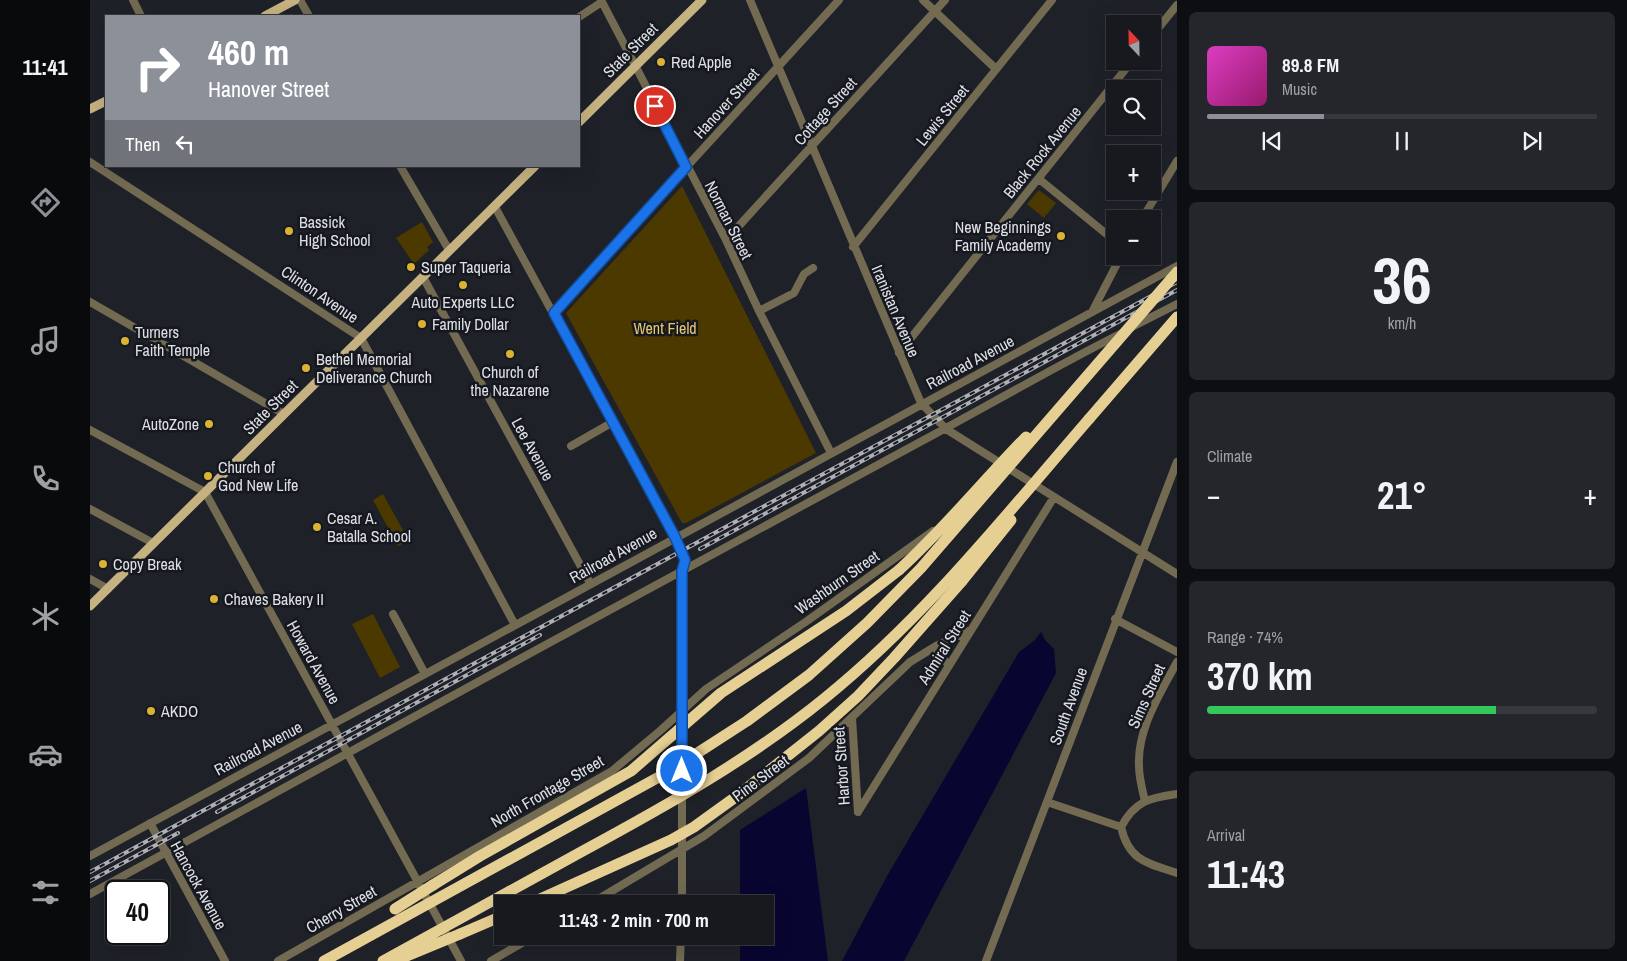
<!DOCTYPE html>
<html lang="en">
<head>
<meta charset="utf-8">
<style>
  :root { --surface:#17191f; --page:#24262c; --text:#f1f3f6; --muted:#9ea0a4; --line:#36383d; --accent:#8c9099 }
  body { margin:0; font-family:"Archivo Narrow",sans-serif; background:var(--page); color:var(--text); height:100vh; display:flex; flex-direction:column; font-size:19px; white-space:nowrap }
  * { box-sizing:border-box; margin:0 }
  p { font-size:16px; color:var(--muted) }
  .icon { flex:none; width:28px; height:28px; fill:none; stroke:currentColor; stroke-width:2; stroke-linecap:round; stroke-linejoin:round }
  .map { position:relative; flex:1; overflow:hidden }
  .drawer { display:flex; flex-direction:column; gap:12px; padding:12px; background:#0d0e11; width:450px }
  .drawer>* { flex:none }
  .banner { position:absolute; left:15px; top:15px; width:475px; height:152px; border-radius:0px; box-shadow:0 5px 20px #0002,0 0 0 1px var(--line); background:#8c9099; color:#fff; overflow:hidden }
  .needle { width:32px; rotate:338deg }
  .controls { position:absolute; left:1016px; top:15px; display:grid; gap:10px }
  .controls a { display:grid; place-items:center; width:55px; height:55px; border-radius:0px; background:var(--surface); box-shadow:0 5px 20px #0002,0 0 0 1px var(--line); font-size:25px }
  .speed { position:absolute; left:15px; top:880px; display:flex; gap:10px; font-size:25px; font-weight:700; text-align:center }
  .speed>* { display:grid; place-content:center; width:65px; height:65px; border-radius:50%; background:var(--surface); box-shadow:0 5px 20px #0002,0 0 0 1px var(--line); line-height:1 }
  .speed .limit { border:2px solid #111; border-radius:8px; background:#fff; color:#111 }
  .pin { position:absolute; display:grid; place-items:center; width:42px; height:42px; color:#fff; margin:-21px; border:2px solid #fff; border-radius:50%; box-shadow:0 1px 5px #0007 }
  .me { position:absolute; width:55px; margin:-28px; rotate:0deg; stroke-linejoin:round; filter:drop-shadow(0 0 4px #0008) }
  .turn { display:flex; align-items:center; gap:18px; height:105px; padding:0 20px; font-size:22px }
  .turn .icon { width:65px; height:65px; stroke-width:2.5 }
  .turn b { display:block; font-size:35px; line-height:42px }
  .then { display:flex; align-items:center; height:48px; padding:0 20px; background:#0003; gap:10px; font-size:19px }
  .big { font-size:38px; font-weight:700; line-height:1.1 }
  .drawer .widget { flex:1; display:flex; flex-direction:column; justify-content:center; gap:8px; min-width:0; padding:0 18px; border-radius:8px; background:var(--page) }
  .drawer .dial { align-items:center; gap:0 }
  .dial b { font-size:65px; line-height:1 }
  .song { display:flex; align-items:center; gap:15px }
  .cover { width:60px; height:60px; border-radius:8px; background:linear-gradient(135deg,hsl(310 70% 55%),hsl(320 70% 35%)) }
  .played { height:5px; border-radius:2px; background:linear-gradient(90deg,var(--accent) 30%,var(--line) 30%) }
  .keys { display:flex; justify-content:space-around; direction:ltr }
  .heat { display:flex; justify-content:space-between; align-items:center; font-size:28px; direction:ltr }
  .charge { height:8px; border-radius:4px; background:linear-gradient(90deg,#34c759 74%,var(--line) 0) }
  .trip { position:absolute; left:404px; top:895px; width:280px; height:50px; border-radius:0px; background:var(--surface); box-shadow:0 5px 20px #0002,0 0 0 1px var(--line); font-weight:700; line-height:50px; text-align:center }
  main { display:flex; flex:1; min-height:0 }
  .tab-bar { display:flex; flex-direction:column; width:90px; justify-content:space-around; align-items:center; background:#090a0c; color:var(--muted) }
  .tab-bar .icon { width:35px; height:35px }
  .tab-bar .selected { color:var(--accent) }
  .tab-bar b { font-size:22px; color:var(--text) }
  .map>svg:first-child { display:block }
</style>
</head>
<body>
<main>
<nav class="tab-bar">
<b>11:41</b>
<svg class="icon selected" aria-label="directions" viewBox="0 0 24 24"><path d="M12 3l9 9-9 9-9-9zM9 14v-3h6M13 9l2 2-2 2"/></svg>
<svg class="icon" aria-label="music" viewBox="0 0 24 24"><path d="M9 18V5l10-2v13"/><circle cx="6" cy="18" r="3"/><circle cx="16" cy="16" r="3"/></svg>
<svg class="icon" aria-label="phone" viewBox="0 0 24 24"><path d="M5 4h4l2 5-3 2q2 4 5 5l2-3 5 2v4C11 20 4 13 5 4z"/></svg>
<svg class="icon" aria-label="climate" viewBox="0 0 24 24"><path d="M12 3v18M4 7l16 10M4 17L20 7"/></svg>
<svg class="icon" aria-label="car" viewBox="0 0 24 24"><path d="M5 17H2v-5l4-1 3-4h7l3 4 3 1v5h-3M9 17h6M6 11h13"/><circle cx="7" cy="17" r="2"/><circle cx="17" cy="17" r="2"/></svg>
<svg class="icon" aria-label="filters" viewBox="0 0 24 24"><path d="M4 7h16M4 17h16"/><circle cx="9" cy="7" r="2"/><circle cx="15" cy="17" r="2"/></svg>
</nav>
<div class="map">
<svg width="1087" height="961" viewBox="0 0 1087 961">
  <rect width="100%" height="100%" fill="#1f2129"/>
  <path fill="#4b3900" d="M 592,186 L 726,453 L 596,523 L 592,523 L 476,313 Z
    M 949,190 L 966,203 L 954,218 L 937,204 Z
    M 332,222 L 343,242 L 337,247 L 339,250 L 324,264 L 306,238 Z
    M 293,494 L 319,541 L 308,546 L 283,500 Z
    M 283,614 L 310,667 L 290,678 L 262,624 Z"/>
  <path fill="#080530" d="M 951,632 L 955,640 L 964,649 L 966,673 L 814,961 L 752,961 L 797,876 L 929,652 L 945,640 Z
    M 716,788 L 738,961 L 650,961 L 650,936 L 675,936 L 675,904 L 650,904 L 650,830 Z"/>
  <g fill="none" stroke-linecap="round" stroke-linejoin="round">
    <path stroke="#736a52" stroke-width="8" d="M 43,0 L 51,16
      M 210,0 L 219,16
      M 511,0 L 636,240 L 669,311 L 741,453
      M 660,0 L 831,403 L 856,429 L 1087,574
      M 833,0 L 906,69
      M 489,17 L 512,2
      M 1062,36 L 1087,5
      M 0,162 L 271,338 L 425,625
      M 310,166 L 359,250
      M 949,179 L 1025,241
      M 405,207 L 585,537 L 595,560 L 592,571 L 591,713
      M 1052,219 L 1087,161
      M 636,240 L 855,0
      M 763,247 L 962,0
      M 333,277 L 500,583
      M 0,302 L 194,414
      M 669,311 L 704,293 L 714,274 L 723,268
      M 1002,312 L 1031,256
      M 463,313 L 749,0
      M 1042,327 L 1087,304
      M 809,353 L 1042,61
      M 0,430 L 115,492 L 371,961
      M 481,446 L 523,422
      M 0,509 L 63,543
      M 0,579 L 18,589
      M 303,614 L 335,674
      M 1025,619 L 1087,652
      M 838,651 L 846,652 L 859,665
      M 762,718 L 768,812
      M 1055,801 C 1052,789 1049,778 1049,766 C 1047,729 1070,694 1087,662
      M 957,802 L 1031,827
      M 768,812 L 964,497
      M 60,823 L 135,961
      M 1031,827 C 1039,861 1057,863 1087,873
      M 1031,827 C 1045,801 1059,798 1087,794
      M 0,856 L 1087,266
      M 0,894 C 273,745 545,595 819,448 C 891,410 960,369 1032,333
      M 500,904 L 614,836 L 719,758 L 820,662 L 846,646 L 881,630
      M 592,904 L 592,725
      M 188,961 L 522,771 L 571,730 L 616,689 L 717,621 L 843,531
      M 401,961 L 444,936
      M 590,961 L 591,936
      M 896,961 L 1087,462"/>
    <path stroke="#c5b280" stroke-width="9" d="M 175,16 L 205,0
      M 0,109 L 16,101
      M 489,122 L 612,0
      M 0,606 L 445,166"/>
    <path stroke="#e6cf92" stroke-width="11" d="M 999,419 L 1087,317
      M 343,885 L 390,856 L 541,771 L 631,693 L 756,611 L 809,570
      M 439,904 L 581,840 L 604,827 L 647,796 L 729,731 L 768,696 L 804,658 L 872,581
      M 370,934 L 412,916"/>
    <g stroke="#aeb0b6" stroke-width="4">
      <path id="rail" d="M 610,549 L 1087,290
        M 127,812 L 450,635
        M 0,872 L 1087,282
        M 0,881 L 88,833"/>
    </g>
    <use href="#rail" stroke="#161820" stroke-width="2" stroke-dasharray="5.5" stroke-linecap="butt"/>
    <path stroke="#e6cf92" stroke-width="11" d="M 809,570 C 854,529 893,481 936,437
      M 872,581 L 921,520
      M 305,909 L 343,885
      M 307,960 L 370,934
      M 234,961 L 578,772 L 657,721 L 719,675 L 777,623 L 831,568 L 1087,272
      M 293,961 C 359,925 425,888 491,852 C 576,806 660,759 735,698 C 835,617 915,516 999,419"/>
  </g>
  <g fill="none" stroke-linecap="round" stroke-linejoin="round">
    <g stroke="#114b97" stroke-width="12">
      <path id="route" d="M 565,106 L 596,167 L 464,313 L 585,537 L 595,560 L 592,571 L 592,771"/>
    </g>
    <use href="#route" stroke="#1a73e8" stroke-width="9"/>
  </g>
  <g fill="#dbb233" stroke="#161820" stroke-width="2">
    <circle cx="571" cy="62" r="5"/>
    <circle cx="199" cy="231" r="5"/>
    <circle cx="971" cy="236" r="5"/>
    <circle cx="321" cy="267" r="5"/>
    <circle cx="373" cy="285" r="5"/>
    <circle cx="332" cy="324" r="5"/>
    <circle cx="35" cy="341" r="5"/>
    <circle cx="420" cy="354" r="5"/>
    <circle cx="216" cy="368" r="5"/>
    <circle cx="119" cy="424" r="5"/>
    <circle cx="118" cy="476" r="5"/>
    <circle cx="227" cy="527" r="5"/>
    <circle cx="13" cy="564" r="5"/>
    <circle cx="124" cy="599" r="5"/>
    <circle cx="61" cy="711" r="5"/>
  </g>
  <g text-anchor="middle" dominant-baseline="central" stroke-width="5" stroke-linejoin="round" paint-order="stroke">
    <g font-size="16" fill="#dee0e5" stroke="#161820">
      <text transform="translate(540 50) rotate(-45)">State Street</text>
      <text transform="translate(636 103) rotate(-48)">Hanover Street</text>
      <text transform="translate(735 111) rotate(-48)">Cottage Street</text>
      <text transform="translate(852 115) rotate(-51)">Lewis Street</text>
      <text transform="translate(952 152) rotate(-51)">Black Rock Avenue</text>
      <text transform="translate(639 220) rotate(63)">Norman Street</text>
      <text transform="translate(230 294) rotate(34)">Clinton Avenue</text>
      <text transform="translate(806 311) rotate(67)">Iranistan Avenue</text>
      <text transform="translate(880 362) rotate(-28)">Railroad Avenue</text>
      <text transform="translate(180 407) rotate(-45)">State Street</text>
      <text transform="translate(443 449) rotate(61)">Lee Avenue</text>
      <text transform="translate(523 555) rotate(-29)">Railroad Avenue</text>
      <text transform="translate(747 582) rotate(-35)">Washburn Street</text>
      <text transform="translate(854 647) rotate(-58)">Admiral Street</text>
      <text transform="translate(224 662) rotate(61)">Howard Avenue</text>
      <text transform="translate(1056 696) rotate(-66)">Sims Street</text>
      <text transform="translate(978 706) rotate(-70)">South Avenue</text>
      <text transform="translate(168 748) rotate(-28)">Railroad Avenue</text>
      <text transform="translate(751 766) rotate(-94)">Harbor Street</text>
      <text transform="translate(670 778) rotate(-37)">Pine Street</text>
      <text transform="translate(457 791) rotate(-30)">North Frontage Street</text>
      <text transform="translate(109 885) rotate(61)">Hancock Avenue</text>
      <text transform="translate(251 909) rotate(-30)">Cherry Street</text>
    </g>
    <g font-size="16" fill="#dee0e5" stroke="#161820" text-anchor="start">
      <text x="581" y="62">Red Apple</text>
      <text x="209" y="222">Bassick<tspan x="209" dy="18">High School</tspan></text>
      <text x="961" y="227" text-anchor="end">New Beginnings<tspan x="961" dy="18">Family Academy</tspan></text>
      <text x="331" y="267">Super Taqueria</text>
      <text x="373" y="302" text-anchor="middle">Auto Experts LLC</text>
      <text x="342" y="324">Family Dollar</text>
      <text x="45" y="332">Turners<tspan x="45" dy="18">Faith Temple</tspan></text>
      <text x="226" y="359">Bethel Memorial<tspan x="226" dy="18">Deliverance Church</tspan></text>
      <text x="420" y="372" text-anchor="middle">Church of<tspan x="420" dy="18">the Nazarene</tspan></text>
      <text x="109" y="424" text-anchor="end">AutoZone</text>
      <text x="128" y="467">Church of<tspan x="128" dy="18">God New Life</tspan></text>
      <text x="237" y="518">Cesar A.<tspan x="237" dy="18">Batalla School</tspan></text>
      <text x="23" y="564">Copy Break</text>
      <text x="134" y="599">Chaves Bakery II</text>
      <text x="71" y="711">AKDO</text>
    </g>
    <g font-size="16" fill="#e6c76f" stroke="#161820">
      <text x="575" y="328">Went Field</text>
    </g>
  </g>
</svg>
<div class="controls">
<a><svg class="needle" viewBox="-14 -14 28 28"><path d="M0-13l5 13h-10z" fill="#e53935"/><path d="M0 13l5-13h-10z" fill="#9ea0a4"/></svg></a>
<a><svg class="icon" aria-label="search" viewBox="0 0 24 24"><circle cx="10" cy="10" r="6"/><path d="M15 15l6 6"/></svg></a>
<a>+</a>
<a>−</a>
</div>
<div class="speed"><div class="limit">40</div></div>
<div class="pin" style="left:565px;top:106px;background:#d93025"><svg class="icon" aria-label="arrive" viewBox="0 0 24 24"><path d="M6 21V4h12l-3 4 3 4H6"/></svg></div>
<svg class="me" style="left:592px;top:771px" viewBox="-20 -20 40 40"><circle r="17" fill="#1a73e8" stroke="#fff" stroke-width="3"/><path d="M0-11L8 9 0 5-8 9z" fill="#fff"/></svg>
<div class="trip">11:43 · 2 min · 700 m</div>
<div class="banner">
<div class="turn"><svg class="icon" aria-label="right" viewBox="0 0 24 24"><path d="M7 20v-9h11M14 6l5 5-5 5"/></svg><div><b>460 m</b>Hanover Street</div></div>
<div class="then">Then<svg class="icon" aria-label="left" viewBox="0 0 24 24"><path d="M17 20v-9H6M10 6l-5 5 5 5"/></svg></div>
</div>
</div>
<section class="drawer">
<div class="widget">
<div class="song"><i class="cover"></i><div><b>89.8 FM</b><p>Music</p></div></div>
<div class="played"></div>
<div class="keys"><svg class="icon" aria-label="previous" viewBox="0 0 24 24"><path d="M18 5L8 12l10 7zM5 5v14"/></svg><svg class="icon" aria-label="pause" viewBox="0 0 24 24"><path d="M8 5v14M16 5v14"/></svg><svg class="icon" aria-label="next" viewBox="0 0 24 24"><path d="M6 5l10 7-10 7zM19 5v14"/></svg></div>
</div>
<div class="widget dial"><b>36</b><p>km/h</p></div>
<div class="widget"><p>Climate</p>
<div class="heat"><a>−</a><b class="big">21°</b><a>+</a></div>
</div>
<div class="widget"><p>Range · 74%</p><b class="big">370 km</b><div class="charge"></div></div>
<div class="widget"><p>Arrival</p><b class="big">11:43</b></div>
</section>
</main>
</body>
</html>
